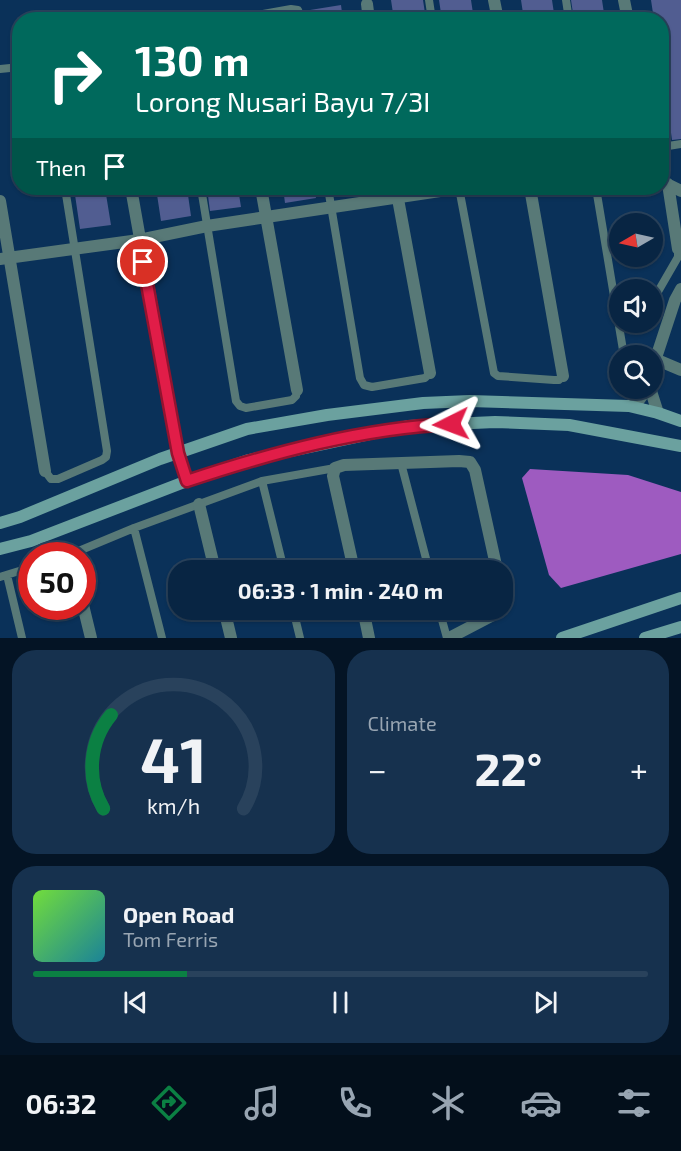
<!DOCTYPE html>
<html lang="en">
<head>
<meta charset="utf-8">
<style>
  :root { --surface:#082543; --page:#16314e; --text:#f1f3f6; --muted:#98a5b2; --line:#29425c; --accent:#0b8043 }
  body { margin:0; font-family:"Exo 2",sans-serif; background:var(--page); color:var(--text); height:100vh; display:flex; flex-direction:column; font-size:22px; white-space:nowrap }
  * { box-sizing:border-box; margin:0 }
  p { font-size:20px; color:var(--muted) }
  .icon { flex:none; width:33px; height:33px; fill:none; stroke:currentColor; stroke-width:2; stroke-linecap:round; stroke-linejoin:round }
  .map { position:relative; height:638px; overflow:hidden }
  .panel { display:flex; flex-direction:column; gap:12px; padding:12px; background:#041425; flex:1 }
  .panel>* { flex:none }
  .guide { position:absolute; left:12px; top:12px; width:657px; height:183px; border-radius:24px; box-shadow:0 2px 4px #0004,0 0 0 2px var(--line); background:#00695c; color:#fff; overflow:hidden }
  .needle { width:39px; rotate:261deg }
  .buttons { position:absolute; left:609px; top:213px; display:grid; gap:12px }
  .buttons a { display:grid; place-items:center; width:54px; height:54px; border-radius:50%; background:var(--surface); box-shadow:0 2px 4px #0004,0 0 0 2px var(--line); font-size:30px }
  .speed { position:absolute; left:18px; top:542px; display:flex; gap:12px; font-size:30px; font-weight:700; text-align:center }
  .speed>* { display:grid; place-content:center; width:78px; height:78px; border-radius:50%; background:var(--surface); box-shadow:0 2px 4px #0004,0 0 0 2px var(--line); line-height:1 }
  .speed .limit { border:9px solid #d22; background:#fff; color:#111 }
  .pin { position:absolute; display:grid; place-items:center; width:51px; height:51px; color:#fff; margin:-26px; border:3px solid #fff; border-radius:50%; box-shadow:0 2px 6px #0007 }
  .me { position:absolute; width:66px; margin:-33px; rotate:267deg; stroke-linejoin:round; filter:drop-shadow(0 0 4px #0008) }
  .turn { display:flex; align-items:center; gap:21px; height:126px; padding:0 24px; font-size:27px }
  .turn .icon { width:78px; height:78px; stroke-width:2.5 }
  .turn b { display:block; font-size:42px; line-height:51px }
  .then { display:flex; align-items:center; height:57px; padding:0 24px; background:#0003; gap:12px; font-size:22px }
  .big { font-size:45px; font-weight:700; line-height:1.1 }
  .panel .widget { flex:1; display:flex; flex-direction:column; justify-content:center; gap:9px; min-width:0; padding:0 21px; border-radius:24px; background:var(--page) }
  .panel .dial { align-items:center; gap:0 }
  .dial svg { height:156px; overflow:visible; fill:none; stroke:var(--line); stroke-width:7; stroke-linecap:round; text-anchor:middle }
  .dial text { fill:var(--text); stroke:none }
  .song { display:flex; align-items:center; gap:18px }
  .cover { width:72px; height:72px; border-radius:9px; background:linear-gradient(135deg,hsl(100 70% 55%),hsl(190 70% 35%)) }
  .played { height:6px; border-radius:3px; background:linear-gradient(90deg,var(--accent) 25%,var(--line) 25%) }
  .keys { display:flex; justify-content:space-around; direction:ltr }
  .heat { display:flex; justify-content:space-between; align-items:center; font-size:33px; direction:ltr }
  .panel .tiles { flex:1; display:grid; gap:12px; grid-template-columns:1fr 1fr }
  .widget:last-child { grid-column:span 2 }
  .trip { position:absolute; left:168px; top:560px; width:345px; height:60px; border-radius:24px; background:var(--surface); box-shadow:0 2px 4px #0004,0 0 0 2px var(--line); font-weight:700; line-height:60px; text-align:center }
  .menu { display:flex; height:96px; justify-content:space-around; align-items:center; background:#030f1b; color:var(--muted) }
  .menu .icon { width:42px; height:42px }
  .menu .selected { color:var(--accent) }
  .menu b { font-size:27px; color:var(--text) }
  .map>svg:first-child { display:block }
</style>
</head>
<body>
<div class="map">
<svg width="681" height="638" viewBox="0 0 681 638">
  <rect width="100%" height="100%" fill="#0a3159"/>
  <path fill="#9e5bc0" d="M 530,469 L 628,475 L 681,492 L 681,554 L 561,588 L 549,575 L 522,478 Z"/>
  <path fill="#515d91" d="M 391,0 L 423,0 L 426,20 L 394,20 Z
    M 439,0 L 471,0 L 474,20 L 442,20 Z
    M 521,0 L 552,0 L 555,20 L 524,20 Z
    M 571,0 L 602,0 L 605,20 L 574,20 Z
    M 651,0 L 681,0 L 681,139 L 672,140 L 662,68 L 662,20 L 654,20 Z
    M 341,5 L 343,20 L 312,20 L 310,10 Z
    M 74,188 L 105,188 L 111,225 L 80,229 Z
    M 156,188 L 187,188 L 191,216 L 161,221 Z
    M 207,188 L 238,188 L 241,207 L 210,211 Z
    M 283,188 L 314,188 L 316,198 L 285,203 Z"/>
  <g fill="none" stroke-linecap="round" stroke-linejoin="round">
    <path stroke="#587977" stroke-width="8" d="M 429,0 L 432,20
      M 566,0 L 569,20
      M 242,20 L 246,17 L 291,9 L 298,10 L 302,20
      M 0,69 L 20,67
      M 662,147 L 681,144
      M 201,188 L 236,401 L 240,406 L 246,408 L 292,400 L 296,396 L 297,390
      M 328,188 L 360,378 L 364,385 L 372,387 L 425,378 L 430,373
      M 459,188 L 494,373 L 498,376 L 554,380 L 559,380 L 563,376
      M 596,188 L 624,356
      M 652,302 L 678,257 L 678,249
      M 401,463 L 429,570
      M 45,471 L 51,479 L 58,479 L 102,460 L 106,457 L 107,451 L 65,188
      M 262,481 L 284,570
      M 134,528 L 162,638
      M 69,555 L 134,528 L 262,481 L 335,468
      M 7,575 L 22,638
      M 0,577 L 32,567
      M 293,609 L 300,638
      M 439,609 L 447,638"/>
    <path stroke="#587977" stroke-width="12" d="M 494,0 L 498,20
      M 624,0 L 628,20
      M 367,4 L 369,20
      M 663,182 L 681,191
      M 668,184 L 678,249
      M 131,188 L 178,453 L 187,481
      M 261,188 L 297,390
      M 396,188 L 430,373
      M 530,188 L 563,376
      M 0,201 L 45,471
      M 0,259 L 139,240 L 207,226 L 460,188
      M 655,359 L 681,370
      M 652,370 L 675,300 L 681,289
      M 650,388 L 658,413
      M 629,406 L 639,400 L 648,388
      M 199,504 L 215,570
      M 71,554 L 72,555
      M 354,570 L 333,476 L 335,468 L 344,465 L 459,461 L 470,462 L 475,470 L 497,570
      M 502,595 L 502,607
      M 82,601 L 91,638
      M 224,609 L 231,638
      M 363,609 L 369,638
      M 449,638 L 497,613 L 501,609"/>
    <path stroke="#6ba19f" stroke-width="12" d="M 0,523 L 20,517 L 160,459 L 247,429 L 327,415 L 423,403 L 470,401 L 629,406 L 658,413 L 681,421
      M 0,549 L 31,541 L 187,481 L 249,460 L 408,426 L 495,422 L 569,425 L 681,446
      M 562,638 L 681,598
      M 645,638 L 681,627"/>
  </g>
  <g fill="none" stroke-linecap="round" stroke-linejoin="round">
    <g stroke="#92132f" stroke-width="15">
      <path id="route" d="M 143,262 L 178,453 L 187,481 C 271,453 363,428 451,424"/>
    </g>
    <use href="#route" stroke="#e11d48" stroke-width="10"/>
  </g>
</svg>
<div class="buttons">
<a><svg class="needle" viewBox="-14 -14 28 28"><path d="M0-13l5 13h-10z" fill="#e53935"/><path d="M0 13l5-13h-10z" fill="#98a5b2"/></svg></a>
<a><svg class="icon" aria-label="sound" viewBox="0 0 24 24"><path d="M4 9h4l5-4v14l-5-4H4zM17 9q2 3 0 6"/></svg></a>
<a><svg class="icon" aria-label="search" viewBox="0 0 24 24"><circle cx="10" cy="10" r="6"/><path d="M15 15l6 6"/></svg></a>
</div>
<div class="speed"><div class="limit">50</div></div>
<div class="pin" style="left:143px;top:262px;background:#d93025"><svg class="icon" aria-label="arrive" viewBox="0 0 24 24"><path d="M6 21V4h12l-3 4 3 4H6"/></svg></div>
<svg class="me" style="left:451px;top:424px" viewBox="-20 -20 40 40"><path d="M0-17L14 15 0 8-14 15z" fill="#e11d48" stroke="#fff" stroke-width="4"/></svg>
<div class="trip">06:33 · 1 min · 240 m</div>
<div class="guide">
<div class="turn"><svg class="icon" aria-label="right" viewBox="0 0 24 24"><path d="M7 20v-9h11M14 6l5 5-5 5"/></svg><div><b>130 m</b>Lorong Nusari Bayu 7/3I</div></div>
<div class="then">Then<svg class="icon" aria-label="arrive" viewBox="0 0 24 24"><path d="M6 21V4h12l-3 4 3 4H6"/></svg></div>
</div>
</div>
<section class="panel">
<div class="tiles">
<div class="widget dial"><svg viewBox="0 0 100 80">
<path d="M14 69A42 42 0 1 1 86 69"/>
<path d="M14 69A42 42 0 0 1 18 21" stroke="#0b8043"/>
<text x="50" y="56" font-size="32" font-weight="700">41</text>
<text x="50" y="72" font-size="11">km/h</text>
</svg></div>
<div class="widget"><p>Climate</p>
<div class="heat"><a>−</a><b class="big">22°</b><a>+</a></div>
</div>
<div class="widget">
<div class="song"><i class="cover"></i><div><b>Open Road</b><p>Tom Ferris</p></div></div>
<div class="played"></div>
<div class="keys"><svg class="icon" aria-label="previous" viewBox="0 0 24 24"><path d="M18 5L8 12l10 7zM5 5v14"/></svg><svg class="icon" aria-label="pause" viewBox="0 0 24 24"><path d="M8 5v14M16 5v14"/></svg><svg class="icon" aria-label="next" viewBox="0 0 24 24"><path d="M6 5l10 7-10 7zM19 5v14"/></svg></div>
</div>
</div>
</section>
<nav class="menu">
<b>06:32</b>
<svg class="icon selected" aria-label="directions" viewBox="0 0 24 24"><path d="M12 3l9 9-9 9-9-9zM9 14v-3h6M13 9l2 2-2 2"/></svg>
<svg class="icon" aria-label="music" viewBox="0 0 24 24"><path d="M9 18V5l10-2v13"/><circle cx="6" cy="18" r="3"/><circle cx="16" cy="16" r="3"/></svg>
<svg class="icon" aria-label="phone" viewBox="0 0 24 24"><path d="M5 4h4l2 5-3 2q2 4 5 5l2-3 5 2v4C11 20 4 13 5 4z"/></svg>
<svg class="icon" aria-label="climate" viewBox="0 0 24 24"><path d="M12 3v18M4 7l16 10M4 17L20 7"/></svg>
<svg class="icon" aria-label="car" viewBox="0 0 24 24"><path d="M5 17H2v-5l4-1 3-4h7l3 4 3 1v5h-3M9 17h6M6 11h13"/><circle cx="7" cy="17" r="2"/><circle cx="17" cy="17" r="2"/></svg>
<svg class="icon" aria-label="filters" viewBox="0 0 24 24"><path d="M4 7h16M4 17h16"/><circle cx="9" cy="7" r="2"/><circle cx="15" cy="17" r="2"/></svg>
</nav>
</body>
</html>
